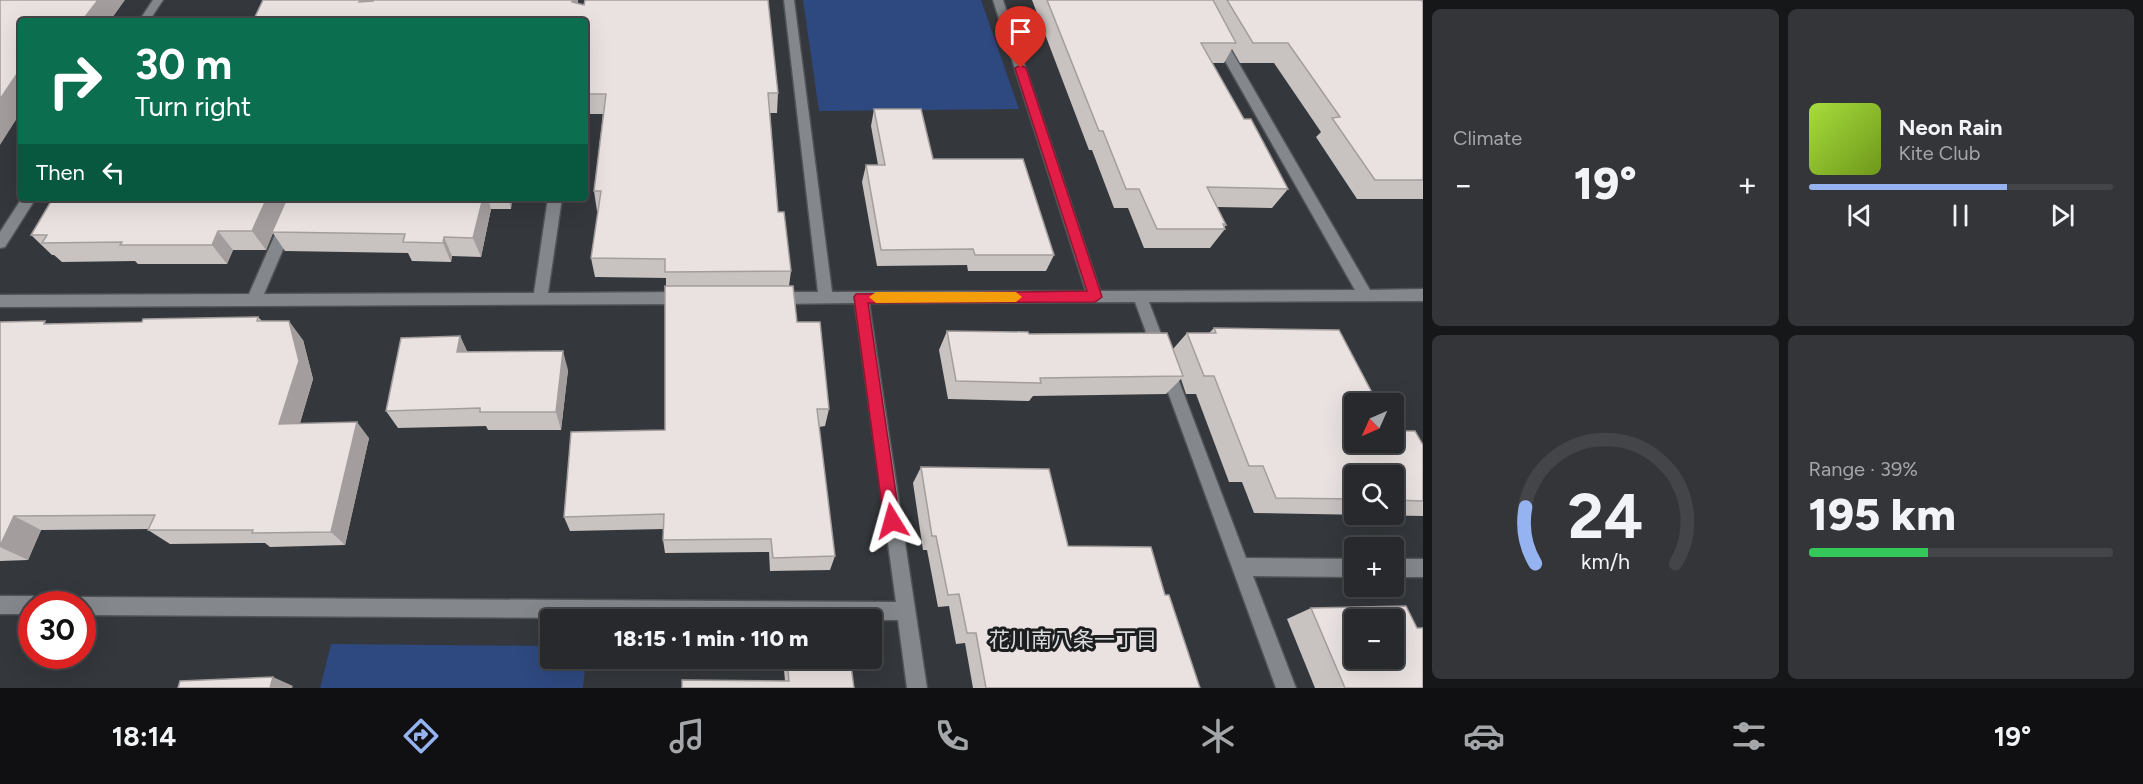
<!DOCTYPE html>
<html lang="en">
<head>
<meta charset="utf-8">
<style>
  :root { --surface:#27292c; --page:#333538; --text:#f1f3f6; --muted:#a4a6a9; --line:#434548; --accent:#95b2f1 }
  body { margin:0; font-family:Figtree,"Noto Sans JP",sans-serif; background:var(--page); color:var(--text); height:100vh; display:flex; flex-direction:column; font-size:22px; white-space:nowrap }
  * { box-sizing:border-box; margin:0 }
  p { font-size:20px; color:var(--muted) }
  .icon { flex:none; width:33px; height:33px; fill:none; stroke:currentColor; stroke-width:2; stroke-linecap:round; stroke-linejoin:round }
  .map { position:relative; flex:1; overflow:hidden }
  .sheet { display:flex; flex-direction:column; gap:9px; padding:9px; background:#151718; width:720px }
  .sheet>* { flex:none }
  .hud { position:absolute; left:18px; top:18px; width:570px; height:183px; border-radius:6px; box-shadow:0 6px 24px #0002,0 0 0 2px var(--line); background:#0b6e4f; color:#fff; overflow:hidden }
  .needle { width:39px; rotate:225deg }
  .fabs { position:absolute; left:1344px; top:393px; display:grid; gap:12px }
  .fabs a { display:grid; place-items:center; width:60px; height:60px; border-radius:6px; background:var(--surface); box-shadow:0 6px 24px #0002,0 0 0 2px var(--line); font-size:30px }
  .speed { position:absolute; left:18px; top:591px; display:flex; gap:12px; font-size:30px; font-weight:700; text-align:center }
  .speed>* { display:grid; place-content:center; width:78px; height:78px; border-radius:50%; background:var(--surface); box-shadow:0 6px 24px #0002,0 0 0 2px var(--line); line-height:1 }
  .speed .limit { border:9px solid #d22; background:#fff; color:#111 }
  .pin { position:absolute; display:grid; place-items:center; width:51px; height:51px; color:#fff; margin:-62px -26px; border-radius:50% 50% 50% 0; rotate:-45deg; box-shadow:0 0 6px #0007 }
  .pin .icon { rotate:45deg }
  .me { position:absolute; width:66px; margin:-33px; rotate:352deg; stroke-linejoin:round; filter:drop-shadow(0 0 4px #0008) }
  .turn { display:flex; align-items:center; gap:21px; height:126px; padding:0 18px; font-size:27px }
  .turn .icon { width:78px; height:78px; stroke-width:2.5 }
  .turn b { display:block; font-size:42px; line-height:51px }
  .then { display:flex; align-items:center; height:57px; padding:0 18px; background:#0003; gap:12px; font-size:22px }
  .big { font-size:45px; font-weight:800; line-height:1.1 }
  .sheet .widget { flex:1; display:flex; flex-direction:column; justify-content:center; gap:9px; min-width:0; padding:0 21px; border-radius:9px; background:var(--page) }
  .sheet .dial { align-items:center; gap:0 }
  .dial svg { height:156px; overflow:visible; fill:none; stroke:var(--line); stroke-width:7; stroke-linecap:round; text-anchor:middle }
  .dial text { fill:var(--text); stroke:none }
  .song { display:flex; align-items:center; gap:18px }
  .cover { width:72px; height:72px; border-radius:9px; background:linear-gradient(135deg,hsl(80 70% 55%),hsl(80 70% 35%)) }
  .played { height:6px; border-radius:3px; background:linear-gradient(90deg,var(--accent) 65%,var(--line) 65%) }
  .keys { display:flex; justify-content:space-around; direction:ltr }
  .heat { display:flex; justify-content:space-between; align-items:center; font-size:33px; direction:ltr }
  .charge { height:9px; border-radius:4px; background:linear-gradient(90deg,#34c759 39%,var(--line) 0) }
  .sheet .tiles { flex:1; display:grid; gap:9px; grid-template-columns:repeat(2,1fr) }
  .trip { position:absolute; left:540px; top:609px; width:342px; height:60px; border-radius:6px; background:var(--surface); box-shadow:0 6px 24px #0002,0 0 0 2px var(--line); font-weight:800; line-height:60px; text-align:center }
  .dock { display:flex; height:96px; justify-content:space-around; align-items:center; background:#101012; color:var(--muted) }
  .dock .icon { width:42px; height:42px }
  .dock .current { color:var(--accent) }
  .dock b { font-size:27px; color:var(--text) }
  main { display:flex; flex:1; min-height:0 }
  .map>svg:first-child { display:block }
</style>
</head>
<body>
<main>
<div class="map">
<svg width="1423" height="688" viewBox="0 0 1423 688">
  <rect width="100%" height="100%" fill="#34373b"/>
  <path fill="#2e4980" d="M 803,0 L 981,0 L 1019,109 L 819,111 Z
    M 331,644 L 550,646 L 550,658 L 586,659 L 583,688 L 320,688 Z"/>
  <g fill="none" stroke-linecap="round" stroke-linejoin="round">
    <g stroke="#515356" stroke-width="3">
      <path id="minor" d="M 153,0 L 163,0 L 149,21 L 139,21 Z
        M 784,0 L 794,0 L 832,292 L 1086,291 L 993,0 L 1003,0 L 1100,291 L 1355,290 L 1212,38 L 1218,35 L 1224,38 L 1370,290 L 1423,289 L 1423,301 L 1149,302 L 1246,558 L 1354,559 L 1354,577 L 1253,576 L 1296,688 L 1276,688 L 1135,302 L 869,303 L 927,688 L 907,688 L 898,620 L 82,615 L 82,604 L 73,604 L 76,600 L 82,597 L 896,602 L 855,303 L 775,304 L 770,302 L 768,298 L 770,294 L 775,292 L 818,292 Z
        M 22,198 L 36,198 L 5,247 L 0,248 L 0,232 Z
        M 291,198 L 305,198 L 264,294 L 534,293 L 548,198 L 562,198 L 548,293 L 685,292 L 690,294 L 692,298 L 690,302 L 685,304 L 0,307 L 0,295 L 249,294 Z
        M 1394,559 L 1423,559 L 1423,577 L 1394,577 Z
        M 0,596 L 32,596 L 38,599 L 41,604 L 32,604 L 32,614 L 0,614 Z"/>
    </g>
    <use href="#minor" fill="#84878c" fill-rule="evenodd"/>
  </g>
  <path fill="#c8c2c1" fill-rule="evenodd" d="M 263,0 L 578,0 L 578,3 L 778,93 L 777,113 L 770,113 L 778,212 L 791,271 L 789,286 L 797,322 L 829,409 L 825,426 L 819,427 L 835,556 L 830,570 L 770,571 L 769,552 L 665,553 L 663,540 L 664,529 L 570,531 L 564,517 L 665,430 L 666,278 L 595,277 L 591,258 L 598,211 L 597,211 L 594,191 L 603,114 L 585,114 L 585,21 Z
    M 1032,0 L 1423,0 L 1423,199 L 1357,199 L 1316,137 L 1321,132 L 1274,63 L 1240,63 L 1232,49 L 1224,63 L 1212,63 L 1244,119 L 1288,189 L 1272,208 L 1217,207 L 1226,225 L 1224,227 L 1225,229 L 1210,248 L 1144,248 L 1128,208 L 1114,208 L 1092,150 L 1089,150 Z
    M 874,109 L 933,159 L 1054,255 L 1046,271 L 968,271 L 967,265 L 877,266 L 862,182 L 866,165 L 878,165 L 871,126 Z
    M 53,198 L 512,198 L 511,209 L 491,209 L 481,257 L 452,256 L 451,262 L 412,261 L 408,253 L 285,251 L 273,233 L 266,250 L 233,250 L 227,264 L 138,264 L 135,261 L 62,262 L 54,255 L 52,255 L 31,235 Z
    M 258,317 L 262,321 L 303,340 L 313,379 L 300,423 L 369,438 L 345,545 L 270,547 L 265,543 L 170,544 L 148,530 L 149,529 L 41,530 L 28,560 L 0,561 L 0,322 L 49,324 L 142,322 Z
    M 1214,328 L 1354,442 L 1423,445 L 1423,516 L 1254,513 L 1242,482 L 1229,482 L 1196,394 L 1186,394 L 1181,379 L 1166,394 L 1033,396 L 1029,401 L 948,399 L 939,350 L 947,331 L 1029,334 L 1173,349 L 1187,333 L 1209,333 ZM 1354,476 L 1394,476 L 1394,514 L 1354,514 Z
    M 460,336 L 467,352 L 568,370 L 561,430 L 488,430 L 486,426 L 398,428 L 386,411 Z
    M 921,467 L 1068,546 L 1165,595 L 1200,688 L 973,688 L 965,643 L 956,644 L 949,606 L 938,607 L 927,550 L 923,550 L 913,483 Z
    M 1311,608 L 1417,628 L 1423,688 L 1315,688 L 1287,619 Z
    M 787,660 L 854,688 L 785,681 L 784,670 Z"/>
  <path fill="#a39e9d" d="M 98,0 L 125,0 L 110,21 L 82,21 Z
    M 360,0 L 376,0 L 368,21 L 359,2 Z
    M 572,0 L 578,0 L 575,21 L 572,2 Z
    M 21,68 L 21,112 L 0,145 L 0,99 Z
    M 267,198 L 289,198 L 272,232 L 273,233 L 266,250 L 252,231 Z
    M 483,198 L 488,198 L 491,209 L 481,257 L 473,238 Z
    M 508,198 L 512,198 L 511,209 Z
    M 218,231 L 233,250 L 227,264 L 212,245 Z
    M 444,237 L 452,256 L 451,262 L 443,243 Z
    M 289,321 L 303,340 L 313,379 L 295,440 L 279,424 Z
    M 460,336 L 469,355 L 457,352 Z
    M 563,351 L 568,370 L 561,430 L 556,412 Z
    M 357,422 L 369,438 L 345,545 L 331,532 Z
    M 14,516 L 41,530 L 28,560 L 0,547 Z
    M 273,677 L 293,686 L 292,688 L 270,688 Z"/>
  <path fill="#e9e2e0" stroke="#a39e9d" stroke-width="1.5" fill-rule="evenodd" d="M 0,0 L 98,0 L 82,21 L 21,21 L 21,68 L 0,99 Z
    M 263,0 L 360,0 L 359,2 L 373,1 L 374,0 L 572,0 L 572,2 L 584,5 L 585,0 L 768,0 L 778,93 L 768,93 L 778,212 L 784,212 L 791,271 L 665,272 L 665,259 L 591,258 L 601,191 L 594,191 L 606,94 L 585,94 L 585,21 L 253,21 Z
    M 1047,0 L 1213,0 L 1236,43 L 1201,43 L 1244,119 L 1251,119 L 1288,189 L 1207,187 L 1226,225 L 1223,224 L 1225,229 L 1157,229 L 1139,189 L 1126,189 L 1103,131 L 1099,131 Z
    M 1227,0 L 1421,0 L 1423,2 L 1423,180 L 1375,180 L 1332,118 L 1340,117 L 1288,43 L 1253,43 Z
    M 874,109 L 921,109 L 933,159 L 1023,159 L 1054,255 L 975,255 L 973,249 L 881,250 L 866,165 L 885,165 Z
    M 53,198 L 267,198 L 252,231 L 218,231 L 212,245 L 120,245 L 122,242 L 42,243 L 47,235 L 31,235 Z
    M 287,198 L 483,198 L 473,238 L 444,237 L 443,243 L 403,242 L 405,234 L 272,232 Z
    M 665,286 L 793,286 L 797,322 L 820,322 L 829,409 L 817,409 L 835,556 L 773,558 L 771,539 L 663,540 L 664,514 L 564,517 L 571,432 L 665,430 Z
    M 258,317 L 257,321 L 289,321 L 299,361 L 279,424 L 357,422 L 331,532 L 252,533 L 253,530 L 148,530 L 155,515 L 14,516 L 0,546 L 0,322 L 45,321 L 44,324 L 142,322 L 143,319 Z
    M 1214,328 L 1339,330 L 1378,404 L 1354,404 L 1354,442 L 1394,442 L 1394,431 L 1415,431 L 1423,445 L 1423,501 L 1394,500 L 1394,476 L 1354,476 L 1354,499 L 1276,498 L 1263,466 L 1249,466 L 1214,376 L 1204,376 L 1187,333 L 1216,333 Z
    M 947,331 L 1028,332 L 1029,334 L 1167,333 L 1183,376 L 1040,378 L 1041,383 L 956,381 Z
    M 460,336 L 457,352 L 563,351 L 556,412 L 480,412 L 480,408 L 386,411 L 401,338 Z
    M 921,467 L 1049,469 L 1068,546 L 1151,547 L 1165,595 L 1169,595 L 1200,688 L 986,688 L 976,633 L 967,633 L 959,594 L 948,595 L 936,536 L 932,536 Z
    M 1406,606 L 1417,628 L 1423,628 L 1423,688 L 1345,688 L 1311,608 ZM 1354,620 L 1394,620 L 1394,658 L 1354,658 Z
    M 850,658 L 854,688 L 682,688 L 682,680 L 789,681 L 787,660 Z
    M 273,677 L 270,688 L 178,688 L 180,681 Z"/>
  <path fill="#e11d48" stroke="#92132f" stroke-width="1.5" d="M 1021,65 L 1026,68 L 1102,297 L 1095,302 L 868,303 L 900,521 L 898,527 L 892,529 L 887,527 L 884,521 L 854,297 L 856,294 L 1087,291 L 1015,68 Z"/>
  <path fill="#f59e0b" d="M 876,292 L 1016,292 L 1022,297 L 1016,302 L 876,303 L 869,297 Z"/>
  <g text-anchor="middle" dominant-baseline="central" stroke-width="6" stroke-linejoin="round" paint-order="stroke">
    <g font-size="21" fill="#d8dadc" stroke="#1d1e20">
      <text x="1073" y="639">花川南八条一丁目</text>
    </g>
  </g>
</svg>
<div class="fabs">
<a><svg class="needle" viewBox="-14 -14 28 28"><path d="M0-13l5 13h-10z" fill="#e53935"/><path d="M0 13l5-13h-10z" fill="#a4a6a9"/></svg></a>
<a><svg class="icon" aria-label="search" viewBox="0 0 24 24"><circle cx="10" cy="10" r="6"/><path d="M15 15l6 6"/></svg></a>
<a>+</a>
<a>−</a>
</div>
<div class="speed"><div class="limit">30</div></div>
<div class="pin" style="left:1021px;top:68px;background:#d93025"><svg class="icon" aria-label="arrive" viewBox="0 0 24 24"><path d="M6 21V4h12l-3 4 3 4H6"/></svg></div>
<svg class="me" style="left:892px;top:521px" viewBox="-20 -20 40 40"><path d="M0-17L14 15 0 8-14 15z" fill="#e11d48" stroke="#fff" stroke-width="4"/></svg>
<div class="trip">18:15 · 1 min · 110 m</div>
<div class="hud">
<div class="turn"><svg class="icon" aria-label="right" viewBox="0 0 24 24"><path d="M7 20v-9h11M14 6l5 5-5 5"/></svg><div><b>30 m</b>Turn right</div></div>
<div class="then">Then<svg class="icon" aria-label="left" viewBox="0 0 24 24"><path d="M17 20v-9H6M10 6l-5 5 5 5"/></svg></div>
</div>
</div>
<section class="sheet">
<div class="tiles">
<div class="widget"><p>Climate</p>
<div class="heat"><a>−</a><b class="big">19°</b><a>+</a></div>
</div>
<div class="widget">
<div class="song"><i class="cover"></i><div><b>Neon Rain</b><p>Kite Club</p></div></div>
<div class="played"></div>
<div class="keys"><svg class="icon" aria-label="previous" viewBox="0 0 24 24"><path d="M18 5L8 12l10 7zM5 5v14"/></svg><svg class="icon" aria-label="pause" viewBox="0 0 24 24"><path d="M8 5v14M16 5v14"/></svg><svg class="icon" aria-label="next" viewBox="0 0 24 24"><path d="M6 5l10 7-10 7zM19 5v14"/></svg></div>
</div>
<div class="widget dial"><svg viewBox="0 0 100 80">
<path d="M14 69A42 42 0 1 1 86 69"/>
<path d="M14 69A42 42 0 0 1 9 40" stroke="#95b2f1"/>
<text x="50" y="56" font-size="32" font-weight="700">24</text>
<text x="50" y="72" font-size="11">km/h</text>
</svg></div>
<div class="widget"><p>Range · 39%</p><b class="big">195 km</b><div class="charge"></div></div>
</div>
</section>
</main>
<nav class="dock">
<b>18:14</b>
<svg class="icon current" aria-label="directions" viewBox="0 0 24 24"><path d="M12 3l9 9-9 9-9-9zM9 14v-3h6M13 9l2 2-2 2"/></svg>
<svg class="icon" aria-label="music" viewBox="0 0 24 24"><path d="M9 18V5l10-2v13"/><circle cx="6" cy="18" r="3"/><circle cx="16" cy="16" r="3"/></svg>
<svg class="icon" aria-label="phone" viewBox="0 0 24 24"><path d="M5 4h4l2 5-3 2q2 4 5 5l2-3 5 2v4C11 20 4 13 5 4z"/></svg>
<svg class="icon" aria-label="climate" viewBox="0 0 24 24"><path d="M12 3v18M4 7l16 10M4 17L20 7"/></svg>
<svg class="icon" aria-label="car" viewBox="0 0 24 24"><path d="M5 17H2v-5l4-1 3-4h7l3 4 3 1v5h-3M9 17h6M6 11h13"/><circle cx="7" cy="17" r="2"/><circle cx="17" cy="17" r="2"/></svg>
<svg class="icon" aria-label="filters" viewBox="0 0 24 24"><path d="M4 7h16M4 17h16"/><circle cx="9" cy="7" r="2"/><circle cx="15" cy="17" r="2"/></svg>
<b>19°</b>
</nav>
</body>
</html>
